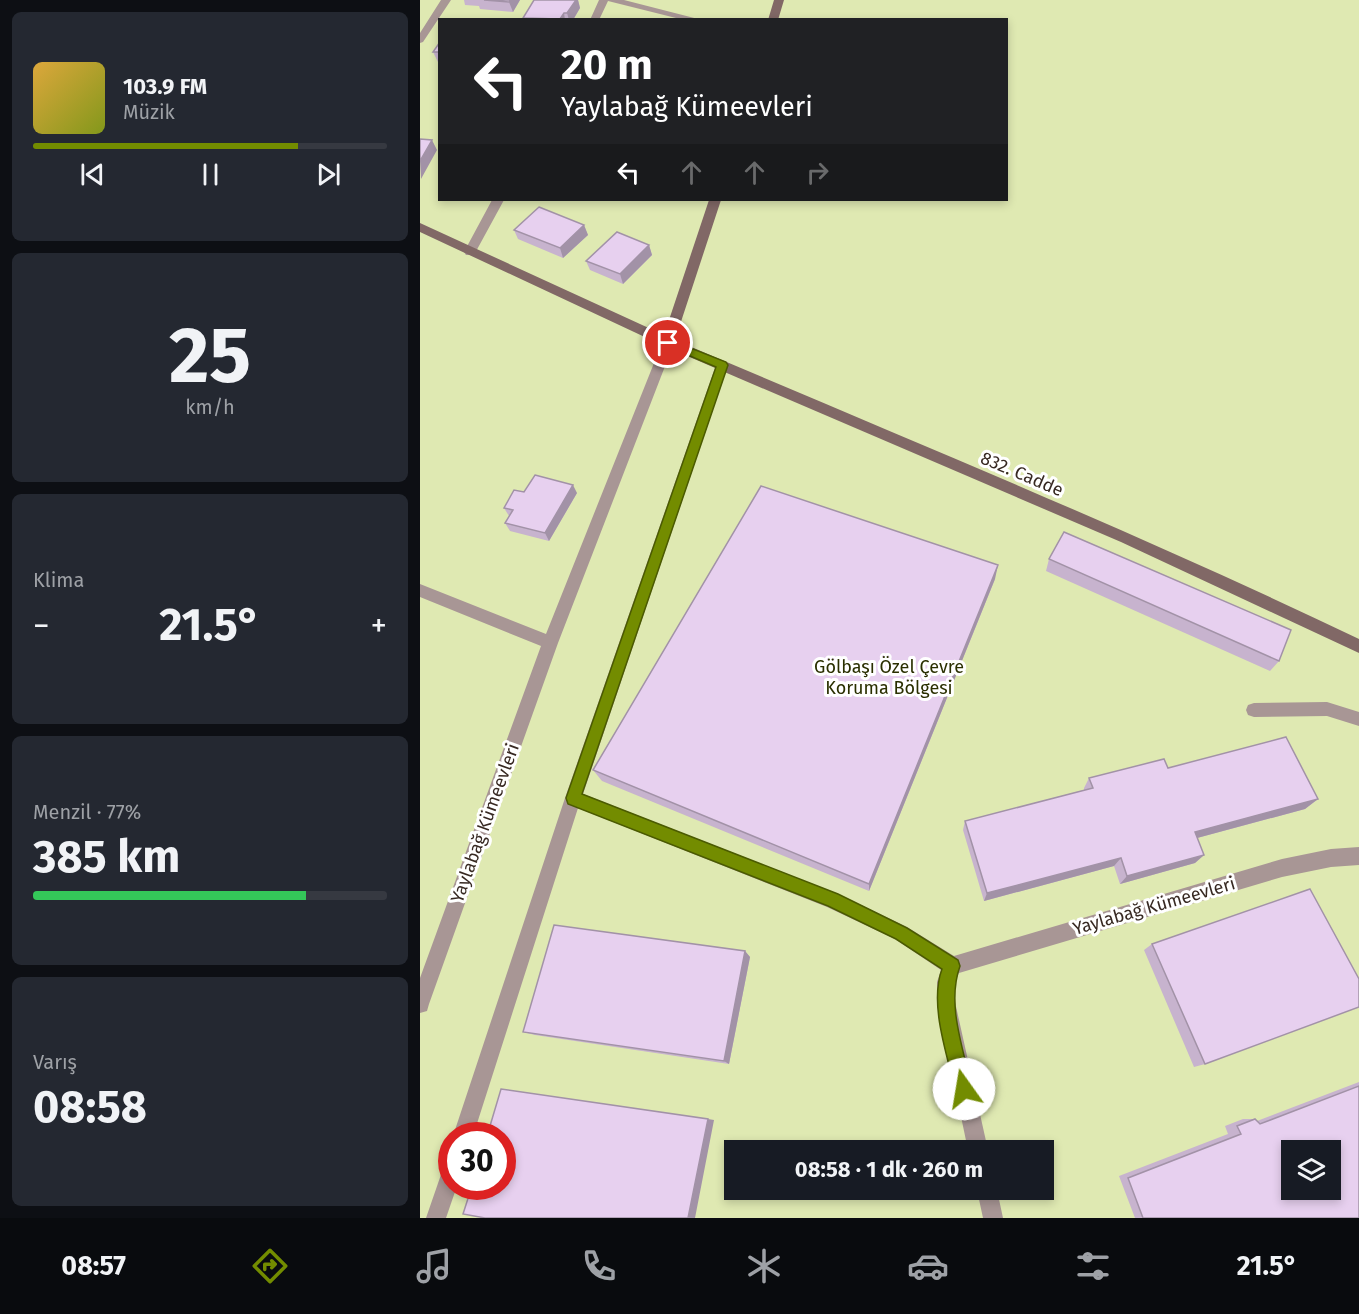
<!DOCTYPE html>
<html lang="tr">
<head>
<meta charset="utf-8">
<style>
  :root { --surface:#171b24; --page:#242831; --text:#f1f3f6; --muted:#9ea1a6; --line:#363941; --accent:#738c00 }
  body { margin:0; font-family:"Fira Sans",sans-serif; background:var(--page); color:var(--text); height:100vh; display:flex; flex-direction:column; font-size:22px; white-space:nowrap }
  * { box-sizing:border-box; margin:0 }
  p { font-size:20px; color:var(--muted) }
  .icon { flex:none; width:33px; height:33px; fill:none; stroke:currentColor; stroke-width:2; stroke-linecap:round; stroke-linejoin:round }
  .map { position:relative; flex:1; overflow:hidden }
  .panel { display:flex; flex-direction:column; gap:12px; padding:12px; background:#0d0f14; width:420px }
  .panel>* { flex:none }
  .top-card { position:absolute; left:18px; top:18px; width:570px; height:183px; border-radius:0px; box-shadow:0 3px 9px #0003; background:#202124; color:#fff; overflow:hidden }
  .fabs { position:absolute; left:861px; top:1140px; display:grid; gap:12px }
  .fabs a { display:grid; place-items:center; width:60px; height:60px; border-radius:0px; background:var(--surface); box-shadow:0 3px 9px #0003; font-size:30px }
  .speed { position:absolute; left:18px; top:1122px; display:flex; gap:12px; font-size:30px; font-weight:700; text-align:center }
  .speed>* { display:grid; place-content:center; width:78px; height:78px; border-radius:50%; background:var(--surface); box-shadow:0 3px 9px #0003; line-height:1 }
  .speed .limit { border:9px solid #d22; background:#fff; color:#111 }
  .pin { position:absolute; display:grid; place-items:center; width:51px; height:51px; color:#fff; margin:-26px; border:3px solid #fff; border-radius:50%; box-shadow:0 2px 6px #0007 }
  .me { position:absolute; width:66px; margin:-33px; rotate:347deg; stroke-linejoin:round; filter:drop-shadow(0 0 4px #0008) }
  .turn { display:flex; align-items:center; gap:21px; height:126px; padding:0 24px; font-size:27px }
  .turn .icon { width:78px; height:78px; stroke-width:2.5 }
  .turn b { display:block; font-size:42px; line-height:51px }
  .lanes { display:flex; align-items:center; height:57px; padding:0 24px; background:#0003; justify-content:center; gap:30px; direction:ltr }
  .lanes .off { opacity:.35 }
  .big { font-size:45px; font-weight:700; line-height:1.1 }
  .panel .widget { flex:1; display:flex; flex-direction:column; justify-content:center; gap:9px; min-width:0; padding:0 21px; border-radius:9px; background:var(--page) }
  .panel .dial { align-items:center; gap:0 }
  .dial b { font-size:78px; line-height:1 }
  .song { display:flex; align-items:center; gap:18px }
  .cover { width:72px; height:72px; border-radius:9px; background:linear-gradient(135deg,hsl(40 70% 55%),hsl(70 70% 35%)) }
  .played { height:6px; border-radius:3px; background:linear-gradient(90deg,var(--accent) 75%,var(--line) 75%) }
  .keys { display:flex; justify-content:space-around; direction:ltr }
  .heat { display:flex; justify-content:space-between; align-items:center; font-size:33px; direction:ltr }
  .charge { height:9px; border-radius:4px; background:linear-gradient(90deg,#34c759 77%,var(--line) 0) }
  .trip { position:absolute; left:304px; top:1140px; width:330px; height:60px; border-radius:0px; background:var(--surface); box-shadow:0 3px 9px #0003; font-weight:700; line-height:60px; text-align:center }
  .tab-bar { display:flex; height:96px; justify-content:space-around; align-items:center; background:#090b0e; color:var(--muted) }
  .tab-bar .icon { width:42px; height:42px }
  .tab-bar .on { color:var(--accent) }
  .tab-bar b { font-size:27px; color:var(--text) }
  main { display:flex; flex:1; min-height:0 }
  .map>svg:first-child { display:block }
</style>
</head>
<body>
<main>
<section class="panel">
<div class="widget">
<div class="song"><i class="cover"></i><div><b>103.9 FM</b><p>Müzik</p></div></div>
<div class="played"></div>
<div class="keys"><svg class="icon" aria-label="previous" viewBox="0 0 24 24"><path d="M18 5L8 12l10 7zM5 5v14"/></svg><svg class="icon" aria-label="pause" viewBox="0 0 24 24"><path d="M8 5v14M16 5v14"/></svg><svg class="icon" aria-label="next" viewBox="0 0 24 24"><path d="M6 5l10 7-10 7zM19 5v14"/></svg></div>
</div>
<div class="widget dial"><b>25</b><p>km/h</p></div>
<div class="widget"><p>Klima</p>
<div class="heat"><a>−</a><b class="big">21.5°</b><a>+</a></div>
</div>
<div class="widget"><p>Menzil · 77%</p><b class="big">385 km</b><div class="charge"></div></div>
<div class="widget"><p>Varış</p><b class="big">08:58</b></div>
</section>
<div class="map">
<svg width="939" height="1218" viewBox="0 0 939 1218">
  <rect width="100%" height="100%" fill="#fdf5f2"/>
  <path fill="#dfe9b2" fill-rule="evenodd" d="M 0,0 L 939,0 L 939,1218 L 0,1218 ZM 20,20 L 586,20 L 586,200 L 20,200 ZM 32,1136 L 82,1136 L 82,1186 L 32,1186 ZM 315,1150 L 624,1150 L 624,1190 L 315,1190 ZM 872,1150 L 910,1150 L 910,1190 L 872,1190 Z"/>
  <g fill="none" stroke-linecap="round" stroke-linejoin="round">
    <path fill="#a89695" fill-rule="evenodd" d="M 21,0 L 31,0 L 3,42 L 0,43 L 0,33 Z
      M 179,0 L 204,0 L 282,20 L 264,20 L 188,1 L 179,20 L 170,20 Z
      M 72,200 L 84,200 L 54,255 L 46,255 L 44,252 Z
      M 248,339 L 254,343 L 138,643 L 9,1004 L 7,1011 L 0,1013 L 0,978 L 121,646 L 0,597 L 0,584 L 126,634 L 242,343 Z
      M 302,360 L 308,365 L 163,794 L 418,894 L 487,927 L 534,956 L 862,859 L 911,849 L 939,847 L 939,865 L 911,867 L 862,877 L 539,973 L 535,982 L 535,1002 L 568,1150 L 548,1150 L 517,1002 L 517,982 L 521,970 L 475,939 L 407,907 L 158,808 L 53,1136 L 33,1136 L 145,798 L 296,365 Z
      M 907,702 L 939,712 L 939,726 L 907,716 L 834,717 L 828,715 L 826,710 L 828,705 L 834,703 Z
      M 32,1160 L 32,1186 L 37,1186 L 26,1218 L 6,1218 L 25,1163 Z
      M 557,1190 L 577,1190 L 583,1218 L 563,1218 Z"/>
    <path fill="#816866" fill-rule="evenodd" d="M 354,0 L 364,0 L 358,20 L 348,20 Z
      M 289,200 L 301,200 L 255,340 C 484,438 714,531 939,639 L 939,653 L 701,542 L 244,346 L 0,232 L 0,223 L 244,335 Z"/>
  </g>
  <path fill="#c7b3ce" d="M 44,0 L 100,0 L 93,12 L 60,9 L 59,6 L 45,5 Z
    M 114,0 L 158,0 L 160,8 L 153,20 L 103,20 L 103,18 Z
    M 20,42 L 20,62 L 18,62 L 13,52 Z
    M 164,225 L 168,235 L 143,258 L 98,239 L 94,230 Z
    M 229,245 L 232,255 L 203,284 L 170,270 L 166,261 Z
    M 104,492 L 157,493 L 129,541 L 90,531 L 85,523 L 89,516 L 84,508 Z
    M 629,559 L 859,661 L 850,671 L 626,571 Z
    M 575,579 L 449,891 L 182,781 L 173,770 Z
    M 748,768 L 898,799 L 885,809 L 777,838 L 784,855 L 775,863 L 700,884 L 694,866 L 564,901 L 543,830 L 545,821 L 664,790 L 664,788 L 669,778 Z
    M 732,944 L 785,1064 L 774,1067 L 724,950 Z
    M 325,951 L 330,957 L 309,1064 L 115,1035 L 103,1032 Z
    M 939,1082 L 939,1218 L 715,1218 L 699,1176 L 808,1134 L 805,1126 L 823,1119 L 835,1119 L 837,1121 Z"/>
  <path fill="#a292a7" d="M 91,0 L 100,0 L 93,12 L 89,2 Z
    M 156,0 L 158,0 L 160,8 L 153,20 L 149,20 L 147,13 Z
    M 144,13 L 145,20 L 140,20 Z
    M 12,140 L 17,150 L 1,179 L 0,161 Z
    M 164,225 L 168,235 L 143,258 L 140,248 Z
    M 229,245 L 232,255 L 203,284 L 200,274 Z
    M 153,485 L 157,493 L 129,541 L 125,533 Z
    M 578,565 L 575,579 L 449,891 L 449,884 Z
    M 898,799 L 885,809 L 766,841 L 775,832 Z
    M 784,855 L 775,863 L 700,884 L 707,876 Z
    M 701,858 L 694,866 L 564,901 L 567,893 Z
    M 325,951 L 330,957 L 309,1064 L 304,1061 Z
    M 288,1119 L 294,1120 L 275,1218 L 268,1218 Z"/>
  <path fill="#e7d0ef" stroke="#a292a7" stroke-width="1.5" fill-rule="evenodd" d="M 64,0 L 91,0 L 89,2 Z
    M 114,0 L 156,0 L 147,13 L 144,13 L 140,19 L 103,18 Z
    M 20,42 L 20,52 L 13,52 Z
    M 0,139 L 12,140 L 0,161 Z
    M 119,207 L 164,225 L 140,248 L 94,230 Z
    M 197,232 L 229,245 L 200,274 L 166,261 Z
    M 115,475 L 153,485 L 125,533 L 85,523 L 93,510 L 84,508 L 94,490 L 104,492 Z
    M 341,486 L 578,565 L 449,884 L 173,770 Z
    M 644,532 L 871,630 L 859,661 L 629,559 Z
    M 866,737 L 898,799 L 775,832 L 784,855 L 707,876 L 701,858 L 567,893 L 545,821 L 673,788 L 669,778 L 744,759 L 748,768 Z
    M 890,889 L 939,979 L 939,1007 L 785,1064 L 732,944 Z
    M 134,925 L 325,951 L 304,1061 L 103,1032 Z
    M 939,1086 L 939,1218 L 723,1218 L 708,1178 L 821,1134 L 817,1126 L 835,1119 L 840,1124 ZM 872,1150 L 910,1150 L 910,1190 L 872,1190 Z
    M 81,1089 L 288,1119 L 268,1218 L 65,1218 L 43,1214 L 52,1186 L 82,1186 L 82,1136 L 67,1136 Z"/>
  <path fill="#738c00" stroke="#4b5b00" stroke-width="1.5" d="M 248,339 L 306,362 L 308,365 L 162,794 L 418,894 L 487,928 L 538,960 L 540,966 C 526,1005 544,1050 552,1089 L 550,1095 L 544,1098 L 537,1095 L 535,1089 C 527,1054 509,1004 522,969 L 476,939 L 408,906 L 148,804 L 146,798 L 296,367 L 244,345 L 244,340 Z"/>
  <g text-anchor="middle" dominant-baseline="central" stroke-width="6" stroke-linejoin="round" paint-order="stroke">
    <g font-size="18" fill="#372922" stroke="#fff">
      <text transform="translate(602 474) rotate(23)">832. Cadde</text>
      <text transform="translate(65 823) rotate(-70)">Yaylabağ Kümeevleri</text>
      <text transform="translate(734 906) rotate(-16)">Yaylabağ Kümeevleri</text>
    </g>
    <g font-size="18" fill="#2a2f00" stroke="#fff">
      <text x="469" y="667">Gölbaşı Özel Çevre<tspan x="469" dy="21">Koruma Bölgesi</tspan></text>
    </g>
  </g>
</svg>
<div class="fabs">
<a><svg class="icon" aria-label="layers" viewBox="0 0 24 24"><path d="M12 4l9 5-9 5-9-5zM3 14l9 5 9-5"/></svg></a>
</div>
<div class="speed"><div class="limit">30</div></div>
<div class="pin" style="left:248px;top:343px;background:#d93025"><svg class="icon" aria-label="arrive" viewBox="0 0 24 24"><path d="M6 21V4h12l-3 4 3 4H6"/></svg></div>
<svg class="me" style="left:544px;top:1089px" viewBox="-20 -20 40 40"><circle r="19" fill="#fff"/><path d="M0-13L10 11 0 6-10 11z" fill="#738c00"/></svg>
<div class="trip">08:58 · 1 dk · 260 m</div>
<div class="top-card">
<div class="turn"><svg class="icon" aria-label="left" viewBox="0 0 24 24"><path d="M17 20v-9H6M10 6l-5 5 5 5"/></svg><div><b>20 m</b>Yaylabağ Kümeevleri</div></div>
<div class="lanes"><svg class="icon" aria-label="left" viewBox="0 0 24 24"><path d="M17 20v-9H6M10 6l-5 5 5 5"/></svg><svg class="icon off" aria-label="ahead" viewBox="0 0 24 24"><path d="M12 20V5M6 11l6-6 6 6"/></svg><svg class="icon off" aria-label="ahead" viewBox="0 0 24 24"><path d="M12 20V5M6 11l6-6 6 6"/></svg><svg class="icon off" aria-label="right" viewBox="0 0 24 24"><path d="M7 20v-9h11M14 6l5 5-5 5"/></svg></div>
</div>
</div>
</main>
<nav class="tab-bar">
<b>08:57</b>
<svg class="icon on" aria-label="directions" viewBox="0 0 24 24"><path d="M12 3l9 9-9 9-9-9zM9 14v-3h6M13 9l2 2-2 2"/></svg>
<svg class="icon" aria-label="music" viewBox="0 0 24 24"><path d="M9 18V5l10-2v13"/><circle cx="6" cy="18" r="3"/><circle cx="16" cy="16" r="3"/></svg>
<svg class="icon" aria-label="phone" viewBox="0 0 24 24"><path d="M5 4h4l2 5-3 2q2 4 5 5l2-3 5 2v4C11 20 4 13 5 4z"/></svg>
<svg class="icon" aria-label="climate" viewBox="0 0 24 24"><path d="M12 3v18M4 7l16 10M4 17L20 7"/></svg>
<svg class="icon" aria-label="car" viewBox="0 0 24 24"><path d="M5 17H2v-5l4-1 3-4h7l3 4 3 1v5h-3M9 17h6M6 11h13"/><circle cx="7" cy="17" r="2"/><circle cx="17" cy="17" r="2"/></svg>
<svg class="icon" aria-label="filters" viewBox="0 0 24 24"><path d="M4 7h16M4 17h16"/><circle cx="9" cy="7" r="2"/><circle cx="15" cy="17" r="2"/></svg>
<b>21.5°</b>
</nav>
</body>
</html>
